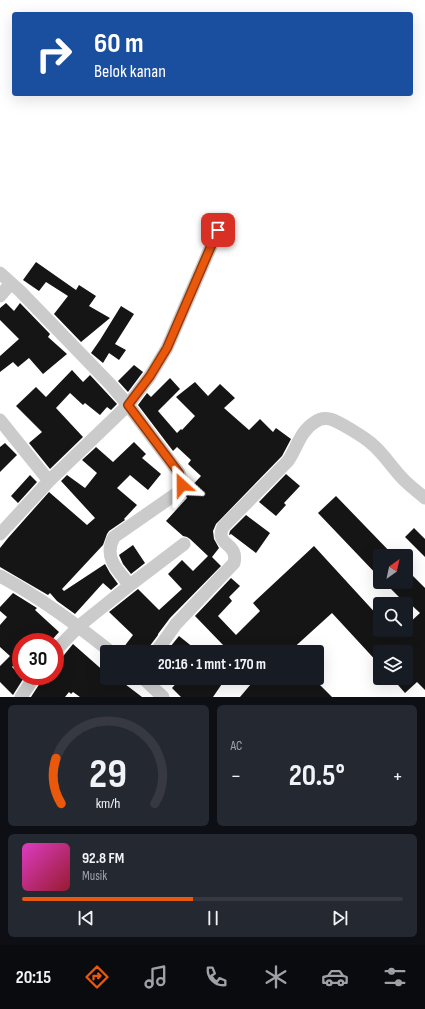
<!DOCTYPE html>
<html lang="id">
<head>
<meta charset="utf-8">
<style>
  :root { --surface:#171b24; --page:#242831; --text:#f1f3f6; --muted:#9ea1a6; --line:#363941; --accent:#ea580c }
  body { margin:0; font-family:"Sofia Sans Condensed",sans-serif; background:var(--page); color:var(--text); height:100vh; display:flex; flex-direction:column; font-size:15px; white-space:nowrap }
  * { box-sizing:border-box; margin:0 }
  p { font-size:13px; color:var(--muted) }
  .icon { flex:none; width:22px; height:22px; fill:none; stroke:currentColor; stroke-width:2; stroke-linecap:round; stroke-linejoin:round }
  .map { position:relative; height:697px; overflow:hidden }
  .side { display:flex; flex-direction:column; gap:8px; padding:8px; background:#0d0f14; flex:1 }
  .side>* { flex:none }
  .guide { position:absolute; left:12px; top:12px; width:401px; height:84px; border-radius:4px; box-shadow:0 4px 16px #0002; background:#1a4fa0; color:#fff; overflow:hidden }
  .needle { width:26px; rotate:33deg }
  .controls { position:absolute; left:373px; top:549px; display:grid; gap:8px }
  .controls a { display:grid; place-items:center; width:40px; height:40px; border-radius:4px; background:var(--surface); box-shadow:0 4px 16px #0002; font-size:20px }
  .speed { position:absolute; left:12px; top:633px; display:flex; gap:8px; font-size:20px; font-weight:700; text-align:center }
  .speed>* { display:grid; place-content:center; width:52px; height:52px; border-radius:50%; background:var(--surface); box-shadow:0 4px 16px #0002; line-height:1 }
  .speed .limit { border:6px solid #d22; background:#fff; color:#111 }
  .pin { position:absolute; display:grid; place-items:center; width:34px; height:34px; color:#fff; margin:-17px; border-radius:8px; box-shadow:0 2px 6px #0006 }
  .me { position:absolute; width:44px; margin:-22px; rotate:336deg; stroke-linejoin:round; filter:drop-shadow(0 0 3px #0008) }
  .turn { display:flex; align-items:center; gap:14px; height:84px; padding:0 16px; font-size:18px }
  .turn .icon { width:52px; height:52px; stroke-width:2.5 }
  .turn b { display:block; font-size:28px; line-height:34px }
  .big { font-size:30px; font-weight:700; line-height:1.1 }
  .side .tile { flex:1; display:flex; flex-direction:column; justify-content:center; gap:6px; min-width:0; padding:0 14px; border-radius:6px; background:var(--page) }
  .side .dial { align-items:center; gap:0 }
  .dial svg { height:104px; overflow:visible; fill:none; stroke:var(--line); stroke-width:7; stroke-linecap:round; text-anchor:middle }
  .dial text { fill:var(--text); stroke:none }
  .song { display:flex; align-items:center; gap:12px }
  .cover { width:48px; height:48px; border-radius:6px; background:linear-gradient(135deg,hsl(310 70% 55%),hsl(350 70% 35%)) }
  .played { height:4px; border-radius:2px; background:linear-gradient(90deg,var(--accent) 45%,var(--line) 45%) }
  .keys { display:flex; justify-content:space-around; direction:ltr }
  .heat { display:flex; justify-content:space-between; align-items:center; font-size:22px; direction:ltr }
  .side .tiles { flex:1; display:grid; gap:8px; grid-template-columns:1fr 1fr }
  .tile:last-child { grid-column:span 2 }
  .trip { position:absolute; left:100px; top:645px; width:224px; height:40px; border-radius:4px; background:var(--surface); box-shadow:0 4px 16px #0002; font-weight:700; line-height:40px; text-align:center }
  .dock { display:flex; height:64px; justify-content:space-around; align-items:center; background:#090b0e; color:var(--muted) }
  .dock .icon { width:28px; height:28px }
  .dock .selected { color:var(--accent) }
  .dock b { font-size:18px; color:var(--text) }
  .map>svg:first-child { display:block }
</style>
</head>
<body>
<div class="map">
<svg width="425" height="697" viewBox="0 0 425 697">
  <rect width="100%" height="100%" fill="#fff"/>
  <path fill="#151515" d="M 36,262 L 76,290 L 79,285 L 96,296 L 89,306 L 110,318 L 81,342 L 54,314 L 68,296 L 46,282 L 39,291 L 23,280 Z
    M 6,303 L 14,311 L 20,303 L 50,334 L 48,337 L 67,354 L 43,374 L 29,358 L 18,367 L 13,362 L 0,372 L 0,356 L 19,339 L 0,320 L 0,308 Z
    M 121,306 L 134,314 L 115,344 L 126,350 L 119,360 L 109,353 L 103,363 L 91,353 L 100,340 Z
    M 134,365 L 143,372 L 128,392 L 118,381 Z
    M 72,370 L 83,382 L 90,375 L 117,404 L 111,410 L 107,407 L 100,415 L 85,403 L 83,405 L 70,393 L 56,408 L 83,437 L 50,469 L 29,443 L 42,432 L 16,406 L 36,387 L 46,397 Z
    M 170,378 L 180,389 L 158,411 L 177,433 L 181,429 L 182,430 L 195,416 L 176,397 L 195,382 L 208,396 L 220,384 L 235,398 L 224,408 L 249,430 L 260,419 L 273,432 L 276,428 L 291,439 L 282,456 L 216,524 L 213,531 L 214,539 L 219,548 L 212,557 L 221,566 L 170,618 L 158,634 L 158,635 L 149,647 L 148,652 L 120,652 L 133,635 L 109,612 L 138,589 L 159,610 L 182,589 L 168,574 L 182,560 L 193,571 L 208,556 L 190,539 L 187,537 L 183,536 L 166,521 L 187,498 L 186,496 L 189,489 L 201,476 L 188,464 L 191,460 L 177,447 L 173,451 L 138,405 L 147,393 L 151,397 Z
    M 134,442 L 146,454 L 142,458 L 161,474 L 148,490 L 130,475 L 117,488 L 137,505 L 124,519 L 125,520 L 109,531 L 107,534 L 103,545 L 62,589 L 64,591 L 105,564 L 110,573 L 118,584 L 111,590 L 103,583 L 75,614 L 57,601 L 50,593 L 48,595 L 0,567 L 0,548 L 8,538 L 49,492 L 87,525 L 95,518 L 61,481 L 67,475 L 85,488 L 97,473 L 82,460 L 94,449 L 96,447 L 113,462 Z
    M 5,443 L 17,455 L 0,472 L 0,447 Z
    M 286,474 L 300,486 L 284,503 L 286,505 L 276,516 L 259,502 Z
    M 30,475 L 37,482 L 18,503 L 11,496 Z
    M 336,496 L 394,556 L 380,556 L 380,578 L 318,513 Z
    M 246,515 L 270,533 L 256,553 L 231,534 L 229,535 L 230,531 Z
    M 414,528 L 425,539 L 425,557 L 405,537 Z
    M 133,545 L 145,563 L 131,574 L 123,564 L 119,555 Z
    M 314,546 L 380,618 L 380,630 L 391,630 L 396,635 L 401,630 L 406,630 L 406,626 L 420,613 L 405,599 L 403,601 L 384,582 L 406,582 L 406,569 L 425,588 L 425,690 L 417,682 L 405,693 L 392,678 L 406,678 L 406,652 L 380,652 L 380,665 L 332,613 L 289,652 L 218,652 L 224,646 L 195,616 L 231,578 L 240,586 L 229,597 L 232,601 L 218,616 L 236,635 L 260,611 L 253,603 Z
    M 13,593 L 37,608 L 35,610 L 59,632 L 50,642 L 21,642 L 21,657 L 12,667 L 21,676 L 25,676 L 13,695 L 0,682 L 0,666 L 10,656 L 0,647 L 0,625 L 7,617 L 0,611 L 0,607 Z
    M 179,636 L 199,652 L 166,652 Z
    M 73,644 L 107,674 L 107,678 L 117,678 L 142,697 L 80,697 L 73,692 L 71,694 L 69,692 L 65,697 L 31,697 L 42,680 L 43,676 L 55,676 L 55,666 Z
    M 181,678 L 226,678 L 213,697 L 181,697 L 172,688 Z
    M 245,678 L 313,678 L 332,697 L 240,697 L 251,684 Z"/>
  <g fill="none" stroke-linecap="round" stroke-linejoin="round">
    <path stroke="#cbcbcb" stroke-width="13" d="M 0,273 L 20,291 L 110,384 L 128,405 L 49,481 L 0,534
      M 0,296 L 11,283
      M 0,420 L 49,481
      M 0,576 C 41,598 74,623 111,652
      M 130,585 L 184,544
      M 55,651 L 79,626 L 130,585 C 117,570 103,557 114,537 L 180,491 C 183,484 182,480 179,473 L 128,405 L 150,376 L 167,348 L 218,230
      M 156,652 L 176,624 L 234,563 C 239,542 214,546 223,527 L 288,461 C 297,448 300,431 315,422 C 319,419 325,418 330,419 C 340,422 364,437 372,444 C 384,454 393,469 404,480 C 411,487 418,492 425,498
      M 143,678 L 163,697
      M 21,697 L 35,676"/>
  </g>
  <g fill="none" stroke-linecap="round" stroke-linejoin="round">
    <g stroke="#983908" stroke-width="10">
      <path id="route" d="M 182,485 L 182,481 L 179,473 L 128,405 L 150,376 L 167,348 L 218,230"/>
    </g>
    <use href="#route" stroke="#ea580c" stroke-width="7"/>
  </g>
</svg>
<div class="controls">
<a><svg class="needle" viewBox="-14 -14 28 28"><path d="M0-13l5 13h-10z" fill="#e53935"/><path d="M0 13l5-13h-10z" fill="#9ea1a6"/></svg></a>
<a><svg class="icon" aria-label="search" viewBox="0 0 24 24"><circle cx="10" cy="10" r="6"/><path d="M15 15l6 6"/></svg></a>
<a><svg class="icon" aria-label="layers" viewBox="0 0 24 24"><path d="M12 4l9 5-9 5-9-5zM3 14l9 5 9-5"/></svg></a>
</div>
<div class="speed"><div class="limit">30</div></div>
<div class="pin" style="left:218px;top:230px;background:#d93025"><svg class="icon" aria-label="arrive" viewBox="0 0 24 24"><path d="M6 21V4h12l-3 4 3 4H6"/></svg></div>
<svg class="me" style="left:182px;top:485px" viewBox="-20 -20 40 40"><path d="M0-17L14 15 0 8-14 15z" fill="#ea580c" stroke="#fff" stroke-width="4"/></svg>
<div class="trip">20:16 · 1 mnt · 170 m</div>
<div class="guide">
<div class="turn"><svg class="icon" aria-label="right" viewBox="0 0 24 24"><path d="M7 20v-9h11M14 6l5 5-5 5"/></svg><div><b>60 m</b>Belok kanan</div></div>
</div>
</div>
<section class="side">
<div class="tiles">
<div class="tile dial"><svg viewBox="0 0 100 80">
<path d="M14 69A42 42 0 1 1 86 69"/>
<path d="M14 69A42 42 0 0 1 10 34" stroke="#ea580c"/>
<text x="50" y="56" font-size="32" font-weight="700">29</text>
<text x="50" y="72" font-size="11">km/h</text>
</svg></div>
<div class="tile"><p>AC</p>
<div class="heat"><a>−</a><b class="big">20.5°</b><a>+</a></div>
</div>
<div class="tile">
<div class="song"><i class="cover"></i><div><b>92.8 FM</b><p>Musik</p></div></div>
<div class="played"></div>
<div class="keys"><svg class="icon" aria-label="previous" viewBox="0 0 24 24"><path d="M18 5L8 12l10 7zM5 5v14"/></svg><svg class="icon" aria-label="pause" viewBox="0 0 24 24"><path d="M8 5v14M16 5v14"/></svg><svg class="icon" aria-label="next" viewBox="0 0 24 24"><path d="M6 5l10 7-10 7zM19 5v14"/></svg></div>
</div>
</div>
</section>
<nav class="dock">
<b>20:15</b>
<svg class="icon selected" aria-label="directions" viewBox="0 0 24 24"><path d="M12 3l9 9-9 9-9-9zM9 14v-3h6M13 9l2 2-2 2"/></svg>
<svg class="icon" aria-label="music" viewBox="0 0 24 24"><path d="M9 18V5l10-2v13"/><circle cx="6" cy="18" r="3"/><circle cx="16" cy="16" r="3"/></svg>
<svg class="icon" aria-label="phone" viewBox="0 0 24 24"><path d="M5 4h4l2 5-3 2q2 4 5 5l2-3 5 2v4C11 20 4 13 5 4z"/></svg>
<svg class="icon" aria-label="climate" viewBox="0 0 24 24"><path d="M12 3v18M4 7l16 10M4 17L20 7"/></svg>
<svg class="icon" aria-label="car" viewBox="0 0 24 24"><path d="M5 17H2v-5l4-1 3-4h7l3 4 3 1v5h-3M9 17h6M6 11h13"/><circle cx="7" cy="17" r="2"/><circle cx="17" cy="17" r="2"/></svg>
<svg class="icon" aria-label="filters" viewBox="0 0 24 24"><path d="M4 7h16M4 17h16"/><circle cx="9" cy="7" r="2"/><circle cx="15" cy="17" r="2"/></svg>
</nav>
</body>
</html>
